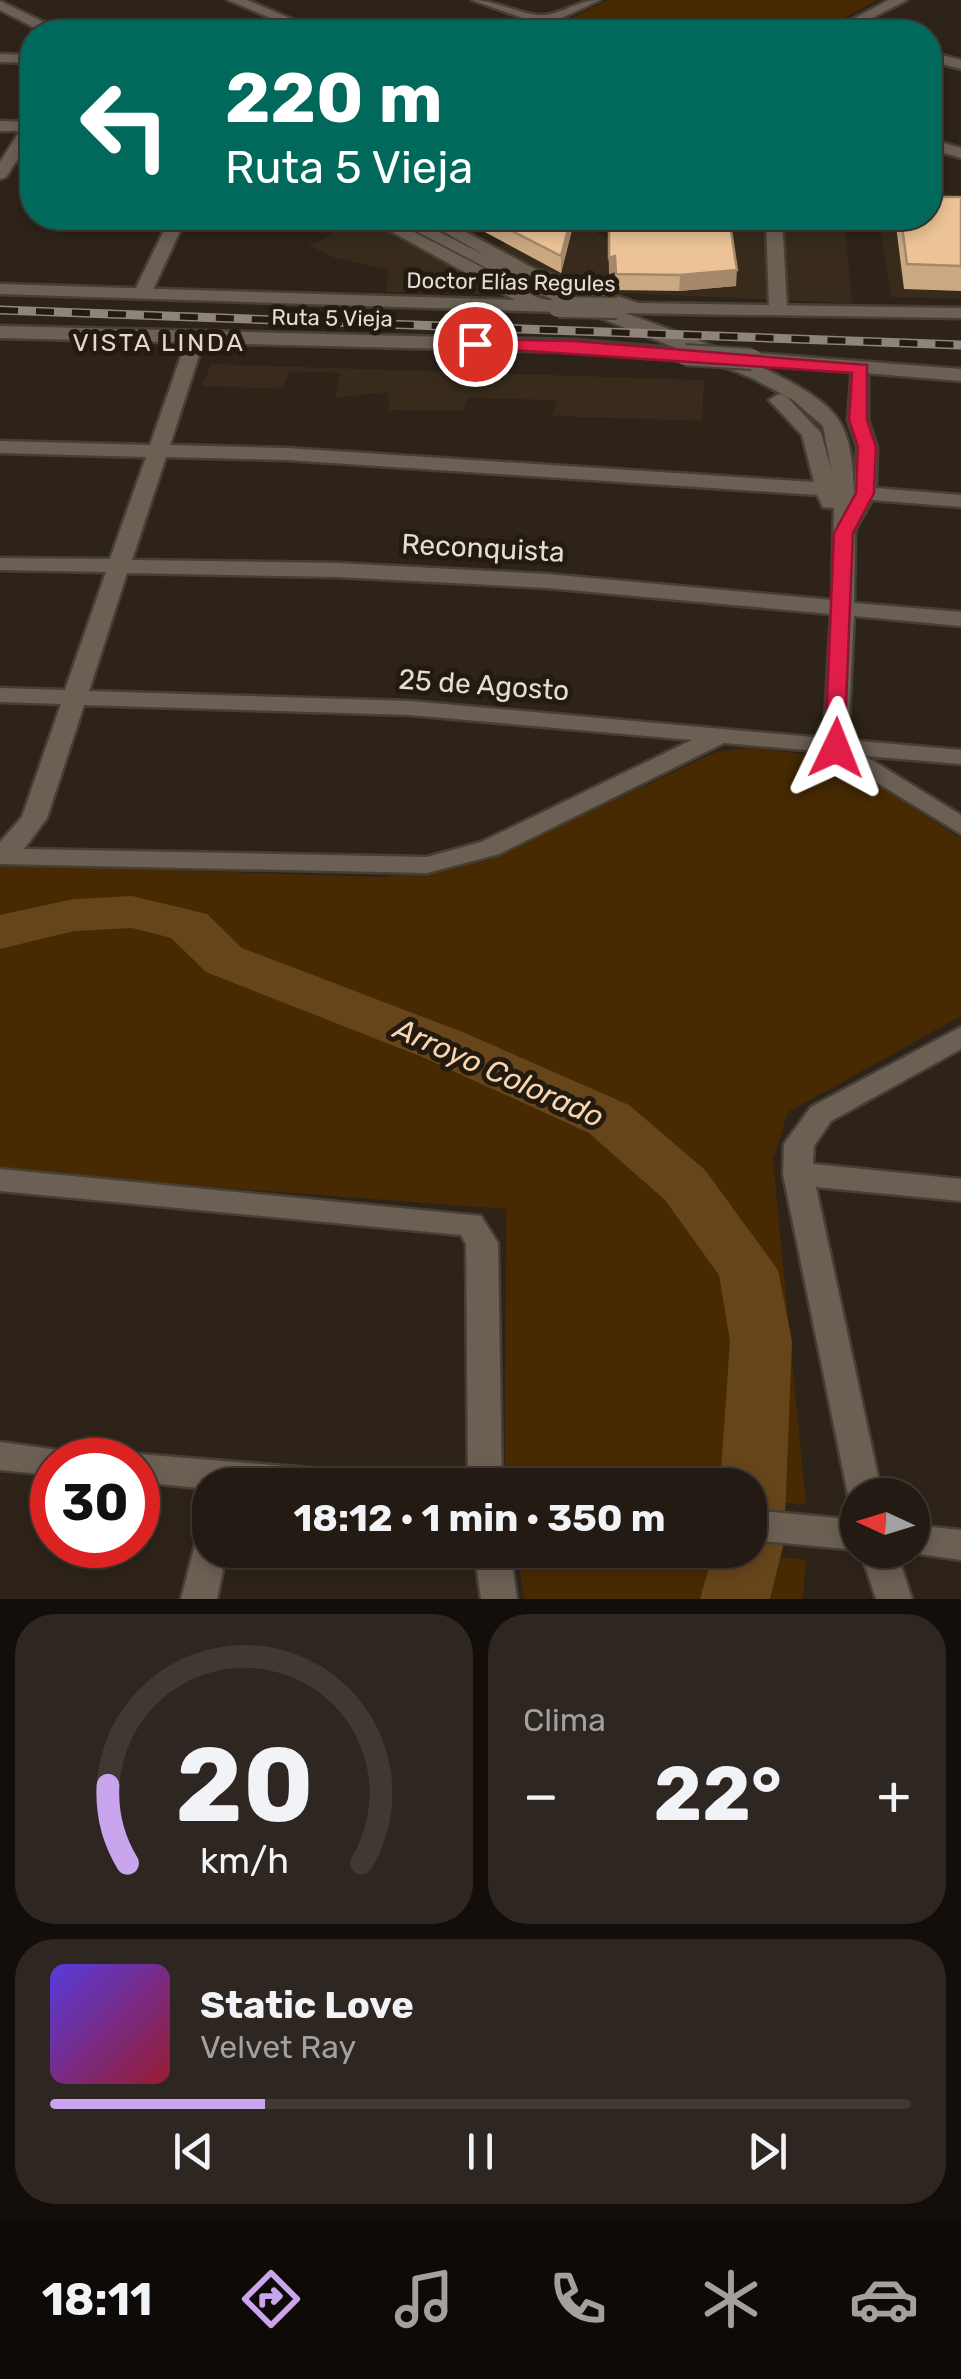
<!DOCTYPE html>
<html lang="es">
<head>
<meta charset="utf-8">
<style>
  :root { --surface:#221a13; --page:#2e2721; --text:#f1f3f6; --muted:#a2a1a0; --line:#3f3833; --accent:#c9a5ee }
  body { margin:0; font-family:Rubik,sans-serif; background:var(--page); color:var(--text); height:100vh; display:flex; flex-direction:column; font-size:38px; white-space:nowrap }
  * { box-sizing:border-box; margin:0 }
  p { font-size:32px; color:var(--muted) }
  .icon { flex:none; width:55px; height:55px; fill:none; stroke:currentColor; stroke-width:2; stroke-linecap:round; stroke-linejoin:round }
  .map { position:relative; height:1599px; overflow:hidden }
  .drawer { display:flex; flex-direction:column; gap:15px; padding:15px; background:#130e0a; flex:1 }
  .drawer>* { flex:none }
  .guide { position:absolute; left:20px; top:20px; width:922px; height:210px; border-radius:40px; box-shadow:0 5px 15px #0003,0 0 0 2px var(--line); background:#00695c; color:#fff; overflow:hidden }
  .needle { width:65px; rotate:274deg }
  .controls { position:absolute; left:840px; top:1478px; display:grid; gap:20px }
  .controls a { display:grid; place-items:center; width:90px; height:90px; border-radius:50%; background:var(--surface); box-shadow:0 5px 15px #0003,0 0 0 2px var(--line); font-size:50px }
  .speed { position:absolute; left:30px; top:1438px; display:flex; gap:20px; font-size:50px; font-weight:700; text-align:center }
  .speed>* { display:grid; place-content:center; width:130px; height:130px; border-radius:50%; background:var(--surface); box-shadow:0 5px 15px #0003,0 0 0 2px var(--line); line-height:1 }
  .speed .limit { border:15px solid #d22; background:#fff; color:#111 }
  .pin { position:absolute; display:grid; place-items:center; width:85px; height:85px; color:#fff; margin:-42px; border:5px solid #fff; border-radius:50%; box-shadow:0 2px 10px #0007 }
  .me { position:absolute; width:110px; margin:-55px; rotate:2deg; stroke-linejoin:round; filter:drop-shadow(0 0 8px #0008) }
  .turn { display:flex; align-items:center; gap:35px; height:210px; padding:0 40px; font-size:45px }
  .turn .icon { width:130px; height:130px; stroke-width:2.5 }
  .turn b { display:block; font-size:70px; line-height:85px }
  .big { font-size:75px; font-weight:700; line-height:1.1 }
  .drawer .card { flex:1; display:flex; flex-direction:column; justify-content:center; gap:15px; min-width:0; padding:0 35px; border-radius:40px; background:var(--page) }
  .drawer .dial { align-items:center; gap:0 }
  .dial svg { height:260px; overflow:visible; fill:none; stroke:var(--line); stroke-width:7; stroke-linecap:round; text-anchor:middle }
  .dial text { fill:var(--text); stroke:none }
  .song { display:flex; align-items:center; gap:30px }
  .cover { width:120px; height:120px; border-radius:15px; background:linear-gradient(135deg,hsl(250 70% 55%),hsl(350 70% 35%)) }
  .played { height:10px; border-radius:5px; background:linear-gradient(90deg,var(--accent) 25%,var(--line) 25%) }
  .keys { display:flex; justify-content:space-around; direction:ltr }
  .heat { display:flex; justify-content:space-between; align-items:center; font-size:55px; direction:ltr }
  .drawer .tiles { flex:1; display:grid; gap:15px; grid-template-columns:1fr 1fr }
  .card:last-child { grid-column:span 2 }
  .trip { position:absolute; left:192px; top:1468px; width:575px; height:100px; border-radius:40px; background:var(--surface); box-shadow:0 5px 15px #0003,0 0 0 2px var(--line); font-weight:700; line-height:100px; text-align:center }
  .tab-bar { display:flex; height:160px; justify-content:space-around; align-items:center; background:#0e0a08; color:var(--muted) }
  .tab-bar .icon { width:70px; height:70px }
  .tab-bar .current { color:var(--accent) }
  .tab-bar b { font-size:45px; color:var(--text) }
  .map>svg:first-child { display:block }
</style>
</head>
<body>
<div class="map">
<svg width="961" height="1599" viewBox="0 0 961 1599">
  <rect width="100%" height="100%" fill="#2d2319"/>
  <path fill="#382b1c" d="M 930,189 L 961,200 L 961,299 L 891,297 L 879,218 L 930,218 Z
    M 301,218 L 360,218 L 493,287 L 485,294 L 386,292 L 389,270 L 335,258 L 308,245 L 333,235 Z
    M 685,218 L 845,227 L 852,303 L 598,292 L 492,248 L 574,220 L 618,244 Z
    M 211,364 L 704,380 L 702,421 L 552,416 L 557,400 L 467,398 L 463,411 L 389,410 L 388,392 L 335,398 L 340,373 L 290,371 L 282,389 L 202,386 Z"/>
  <path fill="#472a02" d="M 609,0 L 877,0 L 819,32 L 612,32 L 569,19 Z
    M 752,748 L 836,758 L 961,839 L 961,1016 L 788,1112 L 773,1160 L 806,1505 L 750,1499 L 750,1485 L 607,1485 L 505,1475 L 506,1209 L 0,1171 L 0,865 L 384,877 L 486,861 L 716,752 Z
    M 517,1550 L 711,1550 L 806,1560 L 803,1599 L 524,1599 Z"/>
  <g fill="none" stroke-linecap="round" stroke-linejoin="round">
    <path fill="#67451a" fill-rule="evenodd" d="M 132,896 L 207,914 L 242,948 L 465,1033 L 629,1105 L 705,1170 L 778,1270 L 792,1341 L 784,1542 L 770,1599 L 700,1599 L 714,1550 L 750,1550 L 750,1485 L 720,1485 L 730,1341 L 719,1275 L 665,1200 L 589,1133 L 427,1059 L 206,972 L 171,938 L 132,928 L 74,931 L 0,949 L 0,915 L 74,899 Z"/>
    <g stroke="#463f36" stroke-width="5">
      <path id="street" d="M 228,0 L 247,0 L 322,32 L 304,32 Z
        M 472,0 C 496,0 526,17 545,15 C 564,13 578,0 600,0 L 557,20 L 588,32 C 573,32 556,24 543,25 C 531,26 522,32 508,32 L 531,21 Z
        M 889,0 L 907,0 L 845,32 L 828,32 Z
        M 930,52 L 961,60 L 961,69 L 930,61 Z
        M 0,54 L 32,55 L 32,63 L 0,62 Z
        M 0,121 L 32,122 L 32,137 L 6,177 L 0,179 L 0,162 L 20,131 L 0,131 Z
        M 930,139 L 961,148 L 961,158 L 930,149 Z
        M 170,218 L 186,218 L 151,294 L 136,298 L 133,294 Z
        M 391,218 L 411,218 C 454,239 497,263 542,282 C 608,310 794,365 834,414 C 852,435 853,467 854,494 L 857,447 L 848,420 L 852,368 L 854,364 L 868,364 L 868,420 L 877,447 L 876,488 L 961,495 L 961,507 L 872,500 L 855,530 L 854,603 L 961,612 L 961,626 L 854,616 L 848,740 L 961,750 L 961,764 L 865,756 L 961,815 L 961,834 L 827,752 L 724,743 L 499,854 L 427,873 L 0,864 L 0,842 L 22,817 L 61,704 L 0,702 L 0,688 L 65,690 L 106,572 L 0,570 L 0,558 L 110,559 L 146,457 L 0,453 L 0,441 L 150,445 L 189,333 L 196,331 L 205,337 L 170,445 L 287,448 L 814,482 L 802,435 L 769,400 L 779,394 L 786,396 L 821,433 L 832,473 L 823,426 L 793,400 L 752,378 L 527,289 ZM 166,457 L 287,460 L 817,495 L 823,507 L 834,508 L 832,600 L 547,574 L 337,563 L 132,560 ZM 127,573 L 337,577 L 547,588 L 831,614 L 824,738 L 410,701 L 89,691 ZM 84,705 L 410,715 L 692,740 L 481,842 L 427,857 L 24,849 L 47,818 Z
        M 766,218 L 782,218 L 787,307 L 778,312 L 769,307 Z
        M 961,1027 L 961,1049 L 831,1121 L 814,1146 L 813,1164 L 961,1179 L 961,1201 L 816,1187 L 882,1495 L 858,1495 L 858,1507 L 848,1495 L 783,1174 L 784,1144 L 811,1107 Z
        M 0,1169 L 481,1216 L 498,1243 L 502,1485 L 468,1485 L 466,1244 L 461,1235 L 0,1191 Z
        M 0,1442 L 64,1451 L 69,1460 L 52,1460 L 52,1475 L 0,1470 Z
        M 138,1454 L 334,1470 L 346,1475 L 351,1485 L 210,1485 L 210,1489 L 138,1482 L 138,1460 L 125,1460 Z
        M 750,1510 L 858,1520 L 858,1550 L 750,1540 Z
        M 912,1525 L 961,1530 L 961,1560 L 899,1551 L 912,1550 Z
        M 210,1533 L 210,1550 L 227,1550 L 217,1599 L 181,1599 L 197,1537 Z
        M 474,1550 L 510,1550 L 517,1599 L 481,1599 Z
        M 860,1550 L 896,1550 L 912,1599 L 876,1599 Z"/>
    </g>
    <g stroke="#463f36" stroke-width="5">
      <path id="secondary" d="M 0,1 L 58,29 L 60,32 L 43,32 L 0,10 Z
        M 367,218 L 387,218 L 522,288 C 541,305 554,296 567,307 L 558,312 L 0,294 L 0,284 L 515,300 Z
        M 420,218 L 440,218 L 533,268 L 638,303 L 961,308 L 961,318 L 617,313 L 611,312 L 610,305 L 521,276 Z
        M 0,326 L 574,340 L 685,349 L 694,355 L 685,361 L 574,352 L 0,338 Z
        M 752,353 L 961,369 L 961,381 L 745,363 L 743,359 Z"/>
    </g>
    <use href="#street" fill="#6c6054" fill-rule="evenodd"/>
    <use href="#secondary" fill="#6c6054" fill-rule="evenodd"/>
    <g stroke="#8d857c" stroke-width="9">
      <path id="rail" d="M 0,310 L 961,345"/>
    </g>
    <use href="#rail" stroke="#231a10" stroke-width="6" stroke-dasharray="18" stroke-linecap="butt"/>
    <g stroke="#463f36" stroke-width="24" stroke-linecap="butt">
      <path id="secondary-bridge" d="M 558,307 L 617,308
        M 685,355 L 752,359"/>
    </g>
    <use href="#secondary-bridge" stroke="#6c6054" stroke-width="20"/>
  </g>
  <path fill="#caa881" d="M 961,197 L 961,291 L 904,289 L 895,218 L 930,218 Z
    M 469,218 L 575,218 L 561,273 L 483,231 L 483,224 Z
    M 608,218 L 731,231 L 736,286 L 679,291 L 616,290 L 615,272 L 609,274 Z"/>
  <path fill="#a48869" d="M 571,218 L 575,218 L 561,273 L 561,256 Z
    M 615,256 L 615,272 L 609,274 L 609,258 Z
    M 737,270 L 736,286 L 679,291 L 680,275 Z"/>
  <path fill="#ebc396" stroke="#a48869" stroke-width="2.5" d="M 541,20 L 579,32 L 509,32 Z
    M 930,197 L 961,197 L 961,266 L 907,264 L 901,218 L 930,218 Z
    M 487,218 L 571,218 L 561,256 Z
    M 609,218 L 731,218 L 731,231 L 737,270 L 680,275 L 616,274 L 615,256 L 609,258 Z"/>
  <path fill="#e11d48" stroke="#92132f" stroke-width="2.5" d="M 475,339 L 574,341 L 867,365 L 867,420 L 876,447 L 874,493 L 853,533 L 844,752 L 836,754 L 825,748 L 834,533 L 856,493 L 858,447 L 849,420 L 852,373 L 469,347 L 467,344 Z"/>
  <g text-anchor="middle" dominant-baseline="central" stroke-width="10" stroke-linejoin="round" paint-order="stroke">
    <g font-size="22" fill="#e3ddd6" stroke="#231a10">
      <text transform="translate(511 282) rotate(1)">Doctor Elías Regules</text>
      <text transform="translate(332 318) rotate(1)">Ruta 5 Vieja</text>
    </g>
    <g font-size="25" letter-spacing="2.5" fill="#e5d8ca" stroke="#231a10">
      <text x="159" y="342">VISTA LINDA</text>
    </g>
    <g font-size="28" fill="#e3ddd6" stroke="#231a10">
      <text transform="translate(483 548) rotate(3)">Reconquista</text>
      <text transform="translate(484 685) rotate(4)">25 de Agosto</text>
    </g>
    <g font-size="30" font-style="italic" fill="#f8d5af" stroke="#231a10">
      <text transform="translate(499 1073) rotate(24)">Arroyo Colorado</text>
    </g>
  </g>
</svg>
<div class="controls">
<a><svg class="needle" viewBox="-14 -14 28 28"><path d="M0-13l5 13h-10z" fill="#e53935"/><path d="M0 13l5-13h-10z" fill="#a2a1a0"/></svg></a>
</div>
<div class="speed"><div class="limit">30</div></div>
<div class="pin" style="left:475px;top:344px;background:#d93025"><svg class="icon" aria-label="arrive" viewBox="0 0 24 24"><path d="M6 21V4h12l-3 4 3 4H6"/></svg></div>
<svg class="me" style="left:836px;top:748px" viewBox="-20 -20 40 40"><path d="M0-17L14 15 0 8-14 15z" fill="#e11d48" stroke="#fff" stroke-width="4"/></svg>
<div class="trip">18:12 · 1 min · 350 m</div>
<div class="guide">
<div class="turn"><svg class="icon" aria-label="left" viewBox="0 0 24 24"><path d="M17 20v-9H6M10 6l-5 5 5 5"/></svg><div><b>220 m</b>Ruta 5 Vieja</div></div>
</div>
</div>
<section class="drawer">
<div class="tiles">
<div class="card dial"><svg viewBox="0 0 100 80">
<path d="M14 69A42 42 0 1 1 86 69"/>
<path d="M14 69A42 42 0 0 1 8 45" stroke="#c9a5ee"/>
<text x="50" y="56" font-size="32" font-weight="700">20</text>
<text x="50" y="72" font-size="11">km/h</text>
</svg></div>
<div class="card"><p>Clima</p>
<div class="heat"><a>−</a><b class="big">22°</b><a>+</a></div>
</div>
<div class="card">
<div class="song"><i class="cover"></i><div><b>Static Love</b><p>Velvet Ray</p></div></div>
<div class="played"></div>
<div class="keys"><svg class="icon" aria-label="previous" viewBox="0 0 24 24"><path d="M18 5L8 12l10 7zM5 5v14"/></svg><svg class="icon" aria-label="pause" viewBox="0 0 24 24"><path d="M8 5v14M16 5v14"/></svg><svg class="icon" aria-label="next" viewBox="0 0 24 24"><path d="M6 5l10 7-10 7zM19 5v14"/></svg></div>
</div>
</div>
</section>
<nav class="tab-bar">
<b>18:11</b>
<svg class="icon current" aria-label="directions" viewBox="0 0 24 24"><path d="M12 3l9 9-9 9-9-9zM9 14v-3h6M13 9l2 2-2 2"/></svg>
<svg class="icon" aria-label="music" viewBox="0 0 24 24"><path d="M9 18V5l10-2v13"/><circle cx="6" cy="18" r="3"/><circle cx="16" cy="16" r="3"/></svg>
<svg class="icon" aria-label="phone" viewBox="0 0 24 24"><path d="M5 4h4l2 5-3 2q2 4 5 5l2-3 5 2v4C11 20 4 13 5 4z"/></svg>
<svg class="icon" aria-label="climate" viewBox="0 0 24 24"><path d="M12 3v18M4 7l16 10M4 17L20 7"/></svg>
<svg class="icon" aria-label="car" viewBox="0 0 24 24"><path d="M5 17H2v-5l4-1 3-4h7l3 4 3 1v5h-3M9 17h6M6 11h13"/><circle cx="7" cy="17" r="2"/><circle cx="17" cy="17" r="2"/></svg>
</nav>
</body>
</html>
